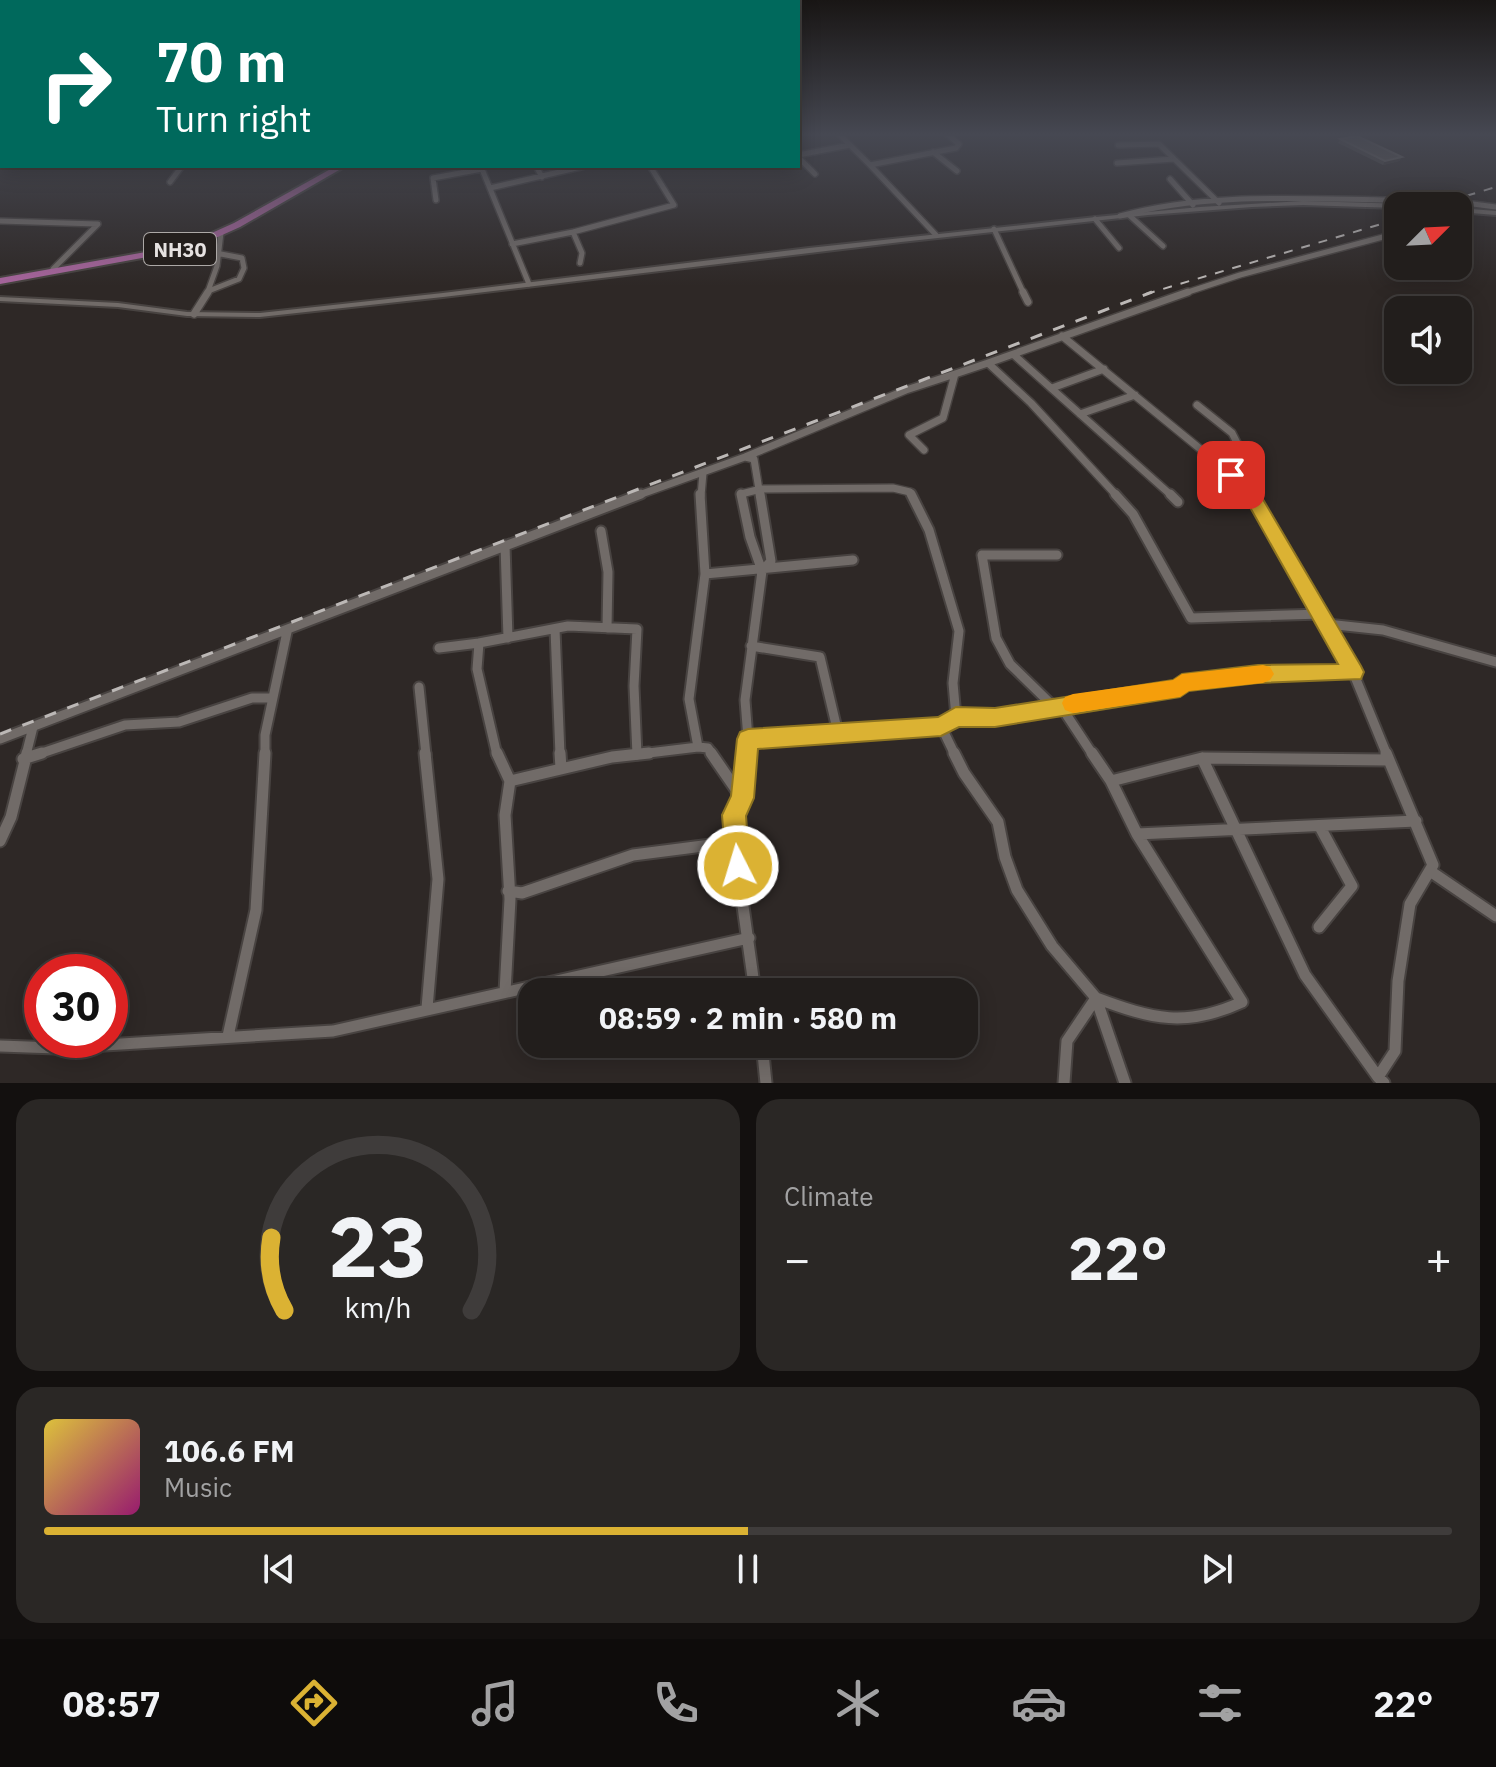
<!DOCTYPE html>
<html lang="en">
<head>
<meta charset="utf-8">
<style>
  :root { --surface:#221e1c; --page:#2a2725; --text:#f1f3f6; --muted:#a2a2a3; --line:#3f3c3b; --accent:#dbb233 }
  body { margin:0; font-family:"IBM Plex Sans",sans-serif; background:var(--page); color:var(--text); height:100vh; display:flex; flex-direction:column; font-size:30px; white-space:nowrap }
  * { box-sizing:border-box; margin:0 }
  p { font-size:26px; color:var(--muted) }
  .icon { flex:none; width:44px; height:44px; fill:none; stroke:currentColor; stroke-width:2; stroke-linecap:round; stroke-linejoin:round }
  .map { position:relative; height:1083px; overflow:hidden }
  .details { display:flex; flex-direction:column; gap:16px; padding:16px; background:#13100f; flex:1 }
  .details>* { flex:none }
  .top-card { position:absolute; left:0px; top:0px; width:800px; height:168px; box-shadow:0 4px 20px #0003,0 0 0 2px var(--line); background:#00695c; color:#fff; overflow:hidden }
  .needle { width:52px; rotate:66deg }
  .buttons { position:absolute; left:1384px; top:192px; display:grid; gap:16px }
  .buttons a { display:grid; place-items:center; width:88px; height:88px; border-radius:16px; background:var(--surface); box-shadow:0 4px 20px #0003,0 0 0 2px var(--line); font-size:40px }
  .speed { position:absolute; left:24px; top:954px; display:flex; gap:16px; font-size:40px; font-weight:700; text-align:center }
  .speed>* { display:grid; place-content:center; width:104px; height:104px; border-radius:50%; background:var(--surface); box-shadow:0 4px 20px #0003,0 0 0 2px var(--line); line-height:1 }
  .speed .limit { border:12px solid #d22; background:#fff; color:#111 }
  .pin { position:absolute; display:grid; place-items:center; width:68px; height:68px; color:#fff; margin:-34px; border-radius:16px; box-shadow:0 4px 12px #0006 }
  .me { position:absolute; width:88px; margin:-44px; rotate:355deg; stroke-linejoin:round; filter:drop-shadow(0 0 6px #0008) }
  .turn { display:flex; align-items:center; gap:28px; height:168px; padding:0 24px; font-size:36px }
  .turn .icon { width:104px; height:104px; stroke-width:2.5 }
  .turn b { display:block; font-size:56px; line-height:68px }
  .big { font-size:60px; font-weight:700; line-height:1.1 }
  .details .card { flex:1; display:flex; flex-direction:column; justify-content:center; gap:12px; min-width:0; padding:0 28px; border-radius:24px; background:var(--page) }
  .details .dial { align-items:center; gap:0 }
  .dial svg { height:208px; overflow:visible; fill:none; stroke:var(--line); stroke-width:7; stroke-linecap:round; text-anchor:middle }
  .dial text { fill:var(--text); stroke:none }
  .song { display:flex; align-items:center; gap:24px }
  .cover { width:96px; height:96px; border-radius:12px; background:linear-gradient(135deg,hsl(50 70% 55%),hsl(320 70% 35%)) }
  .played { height:8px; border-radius:4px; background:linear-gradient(90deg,var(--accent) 50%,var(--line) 50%) }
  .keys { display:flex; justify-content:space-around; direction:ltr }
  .heat { display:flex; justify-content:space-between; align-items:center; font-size:44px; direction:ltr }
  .details .tiles { flex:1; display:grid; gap:16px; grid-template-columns:1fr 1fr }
  .card:last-child { grid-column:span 2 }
  .trip { position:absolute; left:518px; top:978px; width:460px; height:80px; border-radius:24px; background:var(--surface); box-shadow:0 4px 20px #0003,0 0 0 2px var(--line); font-weight:700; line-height:80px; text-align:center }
  .tab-bar { display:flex; height:128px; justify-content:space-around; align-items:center; background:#0e0c0b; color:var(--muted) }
  .tab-bar .icon { width:56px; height:56px }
  .tab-bar .selected { color:var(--accent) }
  .tab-bar b { font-size:36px; color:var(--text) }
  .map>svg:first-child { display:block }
</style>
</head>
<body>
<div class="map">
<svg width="1496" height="1083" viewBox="0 0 1496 1083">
  <rect width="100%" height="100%" fill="#2e2826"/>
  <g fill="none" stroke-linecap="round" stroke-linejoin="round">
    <g stroke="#484341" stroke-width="8">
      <path id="minor-far3" d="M 839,134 L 870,165
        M 1118,145 L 1159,144 L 1219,203
        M 933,152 L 957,171
        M 798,155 L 850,145
        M 798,157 L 815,174
        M 1117,163 L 1174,159
        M 536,166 L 542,177
        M 1170,179 L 1193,205
        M 170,182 L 182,166
        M 490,188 L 585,166
        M 436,200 L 433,178 L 482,169 L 529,284
        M 1458,209 L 1473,204 L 1496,207
        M 1129,215 L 1163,246
        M 1120,216 C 1205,192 1304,199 1392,200
        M 1095,219 L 1119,248
        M 0,221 L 98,224 L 53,269
        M 994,229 L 1024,294
        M 573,232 L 582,253 L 580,263
        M 936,235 L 870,165 L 956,148 L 959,144 L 947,134
        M 512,244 L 573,232 L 674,205 L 650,166
        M 211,290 L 239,279 L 244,268 L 242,258 L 221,254
        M 207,294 L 217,266 L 221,233
        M 1182,294 L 1240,275 L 1398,233"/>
    </g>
    <g stroke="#484341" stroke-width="10">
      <path id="minor-far2" d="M 1023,292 L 1028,302
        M 194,314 L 208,292
        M 1062,336 L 1248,488 L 1253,496
        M 1014,355 L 1172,496
        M 1052,388 L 1104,369
        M 1197,405 L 1232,433 L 1252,472 L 1248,488
        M 1080,414 L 1135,395
        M 924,450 L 909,435 L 943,418 L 955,374 L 988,363
        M 745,457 L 754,459 L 760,496
        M 636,496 L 745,457 L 906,390 L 955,374
        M 701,496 L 703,473
        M 742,496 L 741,494 L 761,489 L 893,488 L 910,492 L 912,496
        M 1117,496 L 1031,403 L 988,363 L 1188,292"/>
    </g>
    <g stroke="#484341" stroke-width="13">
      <path id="minor-far1" d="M 741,494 L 750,537 L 762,571 L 745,700 L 748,739 L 941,726 L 956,717
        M 760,494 L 771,561 L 762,571
        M 911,494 L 929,530 L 959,631 L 953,683 L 956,717
        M 1115,494 L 1133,514 L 1191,618 L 1322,614
        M 1170,494 L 1178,502
        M 1252,494 L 1353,672 L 1387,755
        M 601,531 L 608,572 L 607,628
        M 505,545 L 508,638
        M 705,574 L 853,560
        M 1327,624 L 1383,630 L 1496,662
        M 555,629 L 560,755
        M 479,643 L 568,626 L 637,629 L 634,686 L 637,755
        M 751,646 L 820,657 L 838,733
        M 439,648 L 479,643 L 477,669 L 497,755
        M 419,687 L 426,755
        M 1060,705 L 1093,755
        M 1053,706 L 1010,664 L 996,638 L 982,555 L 1057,555
        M 956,717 L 995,717 L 1180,688 L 1182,683 L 1258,674 L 1353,672
        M 941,726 L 955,755
        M 0,739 L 641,494
        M 698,747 L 689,699 L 705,574 L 700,494
        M 26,755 L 33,727
        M 36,755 L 125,725 L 179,722 L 252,698 L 272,698
        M 265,755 L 265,735 L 287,632
        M 632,755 L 698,747 L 708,748 L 713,755
        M 746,755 L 748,739"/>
    </g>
    <g stroke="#484341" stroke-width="15">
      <path id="minor" d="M 425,753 L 438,879 L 427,1008
        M 497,753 L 510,781 L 505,815 L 510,899 L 505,992
        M 560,753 L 561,768
        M 711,753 L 742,798
        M 747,753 L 742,798 L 734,815 L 734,842 L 755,992
        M 954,753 L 964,773 L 998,822 L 1005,857 L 1017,890 L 1052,946 L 1096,998 L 1125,1083
        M 1092,753 L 1111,781 L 1137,834 L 1242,1002 C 1186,1028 1152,1019 1096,998
        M 1202,758 L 1388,760
        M 23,759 L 42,753
        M 510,781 L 612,757 L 649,753
        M 1111,781 L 1202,758 L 1305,975 L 1378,1077
        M 1137,834 L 1416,821
        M 0,841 L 11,817 L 27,753
        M 1430,871 L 1496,916
        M 508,891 L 522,893 L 633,855 L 734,842
        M 1319,927 L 1352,886 L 1320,827
        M 228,1036 L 256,910 L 265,753
        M 762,1044 L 766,1083
        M 0,1046 L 56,1048 L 333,1031 L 749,938
        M 1064,1083 L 1067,1041 L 1096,998
        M 1384,1083 L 1378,1077 L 1395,1051 L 1398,981 L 1410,904 L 1433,865 L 1386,753"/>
    </g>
    <g stroke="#484341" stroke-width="4">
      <path id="tertiary" d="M 1303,201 L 1408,204 L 1411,206 L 1398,206 L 1398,208 L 1303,205 L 1252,207 L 1148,215 L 901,242 L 443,297 L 260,317 L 187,316 L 118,307 L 0,301 L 0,297 L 118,303 L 187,312 L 260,313 L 443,293 L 809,248 L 1096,217 L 1200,207 Z
        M 1458,208 L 1496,211 L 1496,215 L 1458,212 Z"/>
    </g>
    <g stroke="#484341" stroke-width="4">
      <path id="trunk" d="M 336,166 L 346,166 L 240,227 L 191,249 L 0,284 L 0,278 L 185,245 L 234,223 Z"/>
    </g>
    <use href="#minor-far3" stroke="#716b68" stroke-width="5"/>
    <use href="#minor-far2" stroke="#716b68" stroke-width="7"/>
    <use href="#minor-far1" stroke="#716b68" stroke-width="9"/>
    <use href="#minor" stroke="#716b68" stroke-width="11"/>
    <use href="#tertiary" fill="#716b68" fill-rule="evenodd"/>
    <use href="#trunk" fill="#a6649b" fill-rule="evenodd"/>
    <path stroke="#bcb8b6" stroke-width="2" stroke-dasharray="9 9" stroke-linecap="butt" d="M 1432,206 L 1496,187
      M 1146,294 L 1398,219"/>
    <path stroke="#bcb8b6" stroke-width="3" stroke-dasharray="12 12" stroke-linecap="butt" d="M 0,734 L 1152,292"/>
  </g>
  <path fill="#4e4a47" d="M 1340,139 L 1402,157 L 1399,161 L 1383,165 L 1338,143 Z"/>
  <path fill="#3b3633" d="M 1402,157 L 1399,161 L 1383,165 L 1385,161 Z"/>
  <path fill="#5f5b57" stroke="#74706d" stroke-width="2" d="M 1357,136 L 1402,157 L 1385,161 L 1340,139 Z"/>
  <linearGradient id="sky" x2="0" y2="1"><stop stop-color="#191615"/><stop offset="0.47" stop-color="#464852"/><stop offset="1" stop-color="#464852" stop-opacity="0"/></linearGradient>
  <rect width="1496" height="286" fill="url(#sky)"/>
  <path fill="#dbb233" stroke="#8e7421" stroke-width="2" d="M 1231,469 L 1254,484 L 1361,666 L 1364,672 L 1361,679 L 1258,683 L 1189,691 L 1180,697 L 995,727 L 959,727 L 941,736 L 758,749 L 754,798 L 746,816 L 750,866 L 746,874 L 738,878 L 729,874 L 726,866 L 722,815 L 731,796 L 737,739 L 740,732 L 748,729 L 938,717 L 956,707 L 995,708 L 1173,680 L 1182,674 L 1258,665 L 1338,664 L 1242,493 L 1223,475 Z"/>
  <path fill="#f59e0b" d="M 1263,665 L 1270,667 L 1274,674 L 1270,680 L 1263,683 L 1189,691 L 1180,697 L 1073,713 L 1065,710 L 1062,703 L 1065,697 L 1073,694 L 1173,680 L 1182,674 Z"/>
  <g text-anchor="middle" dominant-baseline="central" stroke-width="8" stroke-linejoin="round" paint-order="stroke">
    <rect fill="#241f1d" stroke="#aca8a6" stroke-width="2" x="144" y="233" width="72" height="32" rx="6"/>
    <g font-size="20" font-weight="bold" fill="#e6e2e1">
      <text x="180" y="249">NH30</text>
    </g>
  </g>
</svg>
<div class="buttons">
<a><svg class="needle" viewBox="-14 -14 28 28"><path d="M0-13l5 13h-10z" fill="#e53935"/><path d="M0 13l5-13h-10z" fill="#a2a2a3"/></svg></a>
<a><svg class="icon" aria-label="sound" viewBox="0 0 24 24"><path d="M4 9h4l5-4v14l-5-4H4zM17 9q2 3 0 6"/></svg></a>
</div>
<div class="speed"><div class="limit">30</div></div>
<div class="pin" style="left:1231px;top:475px;background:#d93025"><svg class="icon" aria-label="arrive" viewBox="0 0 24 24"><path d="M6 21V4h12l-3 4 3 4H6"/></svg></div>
<svg class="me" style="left:738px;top:866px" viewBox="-20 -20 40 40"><circle r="17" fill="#dbb233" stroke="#fff" stroke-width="3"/><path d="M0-11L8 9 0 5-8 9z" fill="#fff"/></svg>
<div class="trip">08:59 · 2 min · 580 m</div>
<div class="top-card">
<div class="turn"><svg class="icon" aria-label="right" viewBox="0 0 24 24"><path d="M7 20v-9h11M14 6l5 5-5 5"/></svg><div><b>70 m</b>Turn right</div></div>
</div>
</div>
<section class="details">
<div class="tiles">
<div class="card dial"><svg viewBox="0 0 100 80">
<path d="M14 69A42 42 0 1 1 86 69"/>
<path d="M14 69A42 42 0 0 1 9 41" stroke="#dbb233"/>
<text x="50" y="56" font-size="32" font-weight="700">23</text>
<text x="50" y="72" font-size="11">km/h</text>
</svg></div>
<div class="card"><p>Climate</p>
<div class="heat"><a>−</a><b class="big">22°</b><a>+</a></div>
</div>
<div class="card">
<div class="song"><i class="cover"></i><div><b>106.6 FM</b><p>Music</p></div></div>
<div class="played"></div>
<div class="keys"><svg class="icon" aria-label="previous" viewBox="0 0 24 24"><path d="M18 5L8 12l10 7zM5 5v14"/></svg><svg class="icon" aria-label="pause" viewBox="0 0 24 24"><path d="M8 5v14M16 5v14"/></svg><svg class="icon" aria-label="next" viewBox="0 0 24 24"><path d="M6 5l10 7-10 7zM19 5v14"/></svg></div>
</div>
</div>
</section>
<nav class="tab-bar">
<b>08:57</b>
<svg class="icon selected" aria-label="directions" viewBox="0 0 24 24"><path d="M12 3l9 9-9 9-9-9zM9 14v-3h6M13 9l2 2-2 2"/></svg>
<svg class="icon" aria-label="music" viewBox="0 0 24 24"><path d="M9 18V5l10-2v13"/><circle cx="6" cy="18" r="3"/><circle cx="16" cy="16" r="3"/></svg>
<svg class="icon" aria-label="phone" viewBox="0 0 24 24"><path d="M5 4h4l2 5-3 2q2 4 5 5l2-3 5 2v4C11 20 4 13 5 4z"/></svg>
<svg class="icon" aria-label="climate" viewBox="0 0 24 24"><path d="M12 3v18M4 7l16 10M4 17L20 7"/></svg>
<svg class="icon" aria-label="car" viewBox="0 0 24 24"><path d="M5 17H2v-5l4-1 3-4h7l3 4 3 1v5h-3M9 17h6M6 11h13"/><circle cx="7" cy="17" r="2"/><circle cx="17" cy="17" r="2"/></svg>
<svg class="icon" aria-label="filters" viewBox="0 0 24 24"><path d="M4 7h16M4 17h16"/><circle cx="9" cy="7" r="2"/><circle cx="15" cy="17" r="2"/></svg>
<b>22°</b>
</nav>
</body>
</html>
